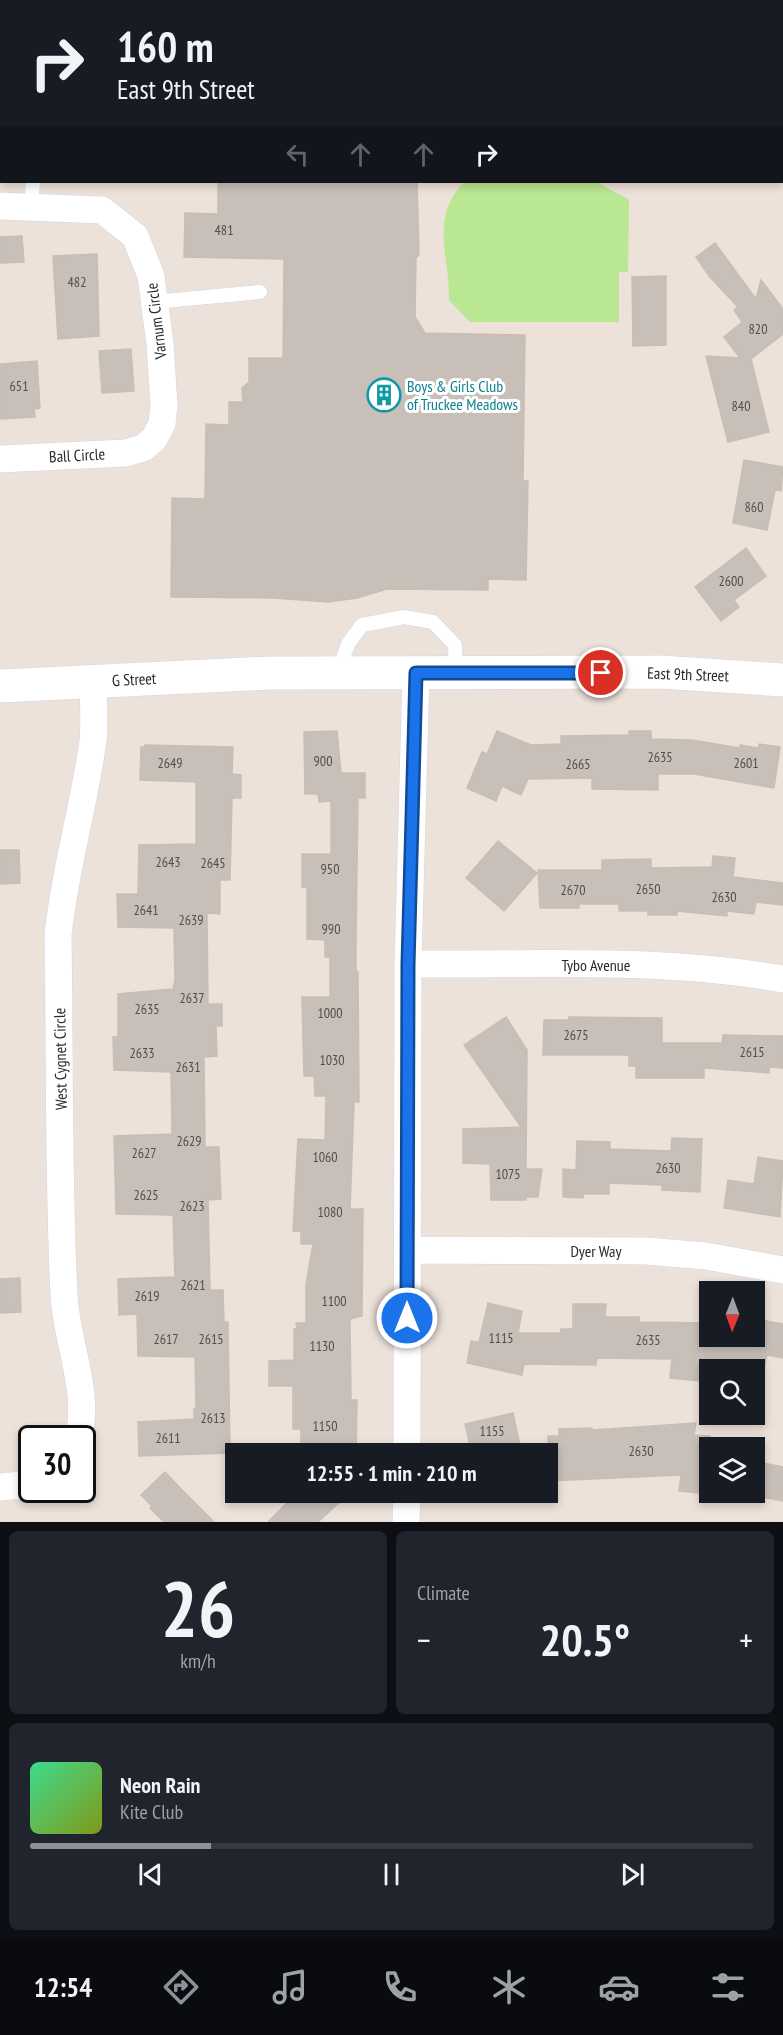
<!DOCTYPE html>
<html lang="en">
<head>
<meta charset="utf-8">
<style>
  :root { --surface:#171b24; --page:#20242c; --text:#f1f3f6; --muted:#9ea1a6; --line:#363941; --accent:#8c9099 }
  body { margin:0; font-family:"PT Sans Narrow",sans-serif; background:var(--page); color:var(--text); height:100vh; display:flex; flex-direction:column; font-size:22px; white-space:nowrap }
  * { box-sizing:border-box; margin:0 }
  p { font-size:20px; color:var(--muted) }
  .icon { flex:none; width:33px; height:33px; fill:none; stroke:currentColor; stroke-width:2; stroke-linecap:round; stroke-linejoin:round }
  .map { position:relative; height:1522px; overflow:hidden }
  .panel { display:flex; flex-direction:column; gap:9px; padding:9px; background:#0d0f14; flex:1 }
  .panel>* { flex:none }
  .hud { position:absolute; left:0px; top:0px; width:783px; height:183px; box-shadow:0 3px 9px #0003; background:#171b24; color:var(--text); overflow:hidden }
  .needle { width:39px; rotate:181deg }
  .controls { position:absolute; left:699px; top:1281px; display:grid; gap:12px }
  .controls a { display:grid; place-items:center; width:66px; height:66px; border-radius:0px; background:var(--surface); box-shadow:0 3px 9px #0003; font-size:30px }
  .speed { position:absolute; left:18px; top:1425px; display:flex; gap:12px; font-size:30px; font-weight:700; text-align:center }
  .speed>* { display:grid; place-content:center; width:78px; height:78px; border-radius:50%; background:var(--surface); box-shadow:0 3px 9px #0003; line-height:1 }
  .speed .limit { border:3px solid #111; border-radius:9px; background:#fff; color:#111 }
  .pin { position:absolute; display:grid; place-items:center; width:51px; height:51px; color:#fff; margin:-26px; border:3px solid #fff; border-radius:50%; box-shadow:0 2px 6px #0007 }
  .me { position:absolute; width:66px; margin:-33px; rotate:0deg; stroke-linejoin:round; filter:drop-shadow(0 0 4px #0008) }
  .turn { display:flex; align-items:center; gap:21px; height:126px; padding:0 18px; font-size:27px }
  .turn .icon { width:78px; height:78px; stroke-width:2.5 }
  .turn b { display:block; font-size:42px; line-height:51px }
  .lanes { display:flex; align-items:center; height:57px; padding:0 18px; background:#0003; justify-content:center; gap:30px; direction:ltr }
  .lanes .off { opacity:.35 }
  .big { font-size:45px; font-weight:800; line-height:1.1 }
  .panel .card { flex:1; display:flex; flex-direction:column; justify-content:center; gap:9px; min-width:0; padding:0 21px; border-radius:9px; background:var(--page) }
  .panel .dial { align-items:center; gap:0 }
  .dial b { font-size:78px; line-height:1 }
  .song { display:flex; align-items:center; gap:18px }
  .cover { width:72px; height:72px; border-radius:9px; background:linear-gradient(135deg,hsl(150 70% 55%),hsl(70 70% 35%)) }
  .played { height:6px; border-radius:3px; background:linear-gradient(90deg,var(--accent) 25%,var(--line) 25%) }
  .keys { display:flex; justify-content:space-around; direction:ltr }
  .heat { display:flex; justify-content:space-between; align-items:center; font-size:33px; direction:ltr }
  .panel .tiles { flex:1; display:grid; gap:9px; grid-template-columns:1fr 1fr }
  .card:last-child { grid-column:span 2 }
  .trip { position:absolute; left:225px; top:1443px; width:333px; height:60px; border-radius:0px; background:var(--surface); box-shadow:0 3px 9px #0003; font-weight:800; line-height:60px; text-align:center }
  .dock { display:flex; height:96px; justify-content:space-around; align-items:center; background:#090b0e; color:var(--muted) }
  .dock .icon { width:42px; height:42px }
  .dock .selected { color:var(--accent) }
  .dock b { font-size:27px; color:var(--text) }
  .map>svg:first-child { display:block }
</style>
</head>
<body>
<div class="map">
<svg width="783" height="1522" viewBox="0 0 783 1522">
  <rect width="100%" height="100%" fill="#ede2da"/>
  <path fill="#b9e792" d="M 464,182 L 597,182 L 629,200 L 628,272 L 619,272 L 619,322 L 470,322 L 449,300 C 450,255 429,219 464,182 Z"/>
  <path fill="#c8bfb9" stroke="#c8beb3" stroke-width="1.5" d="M 218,182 L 417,182 L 419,255 L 416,258 L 415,317 L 425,333 L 525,335 L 523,481 L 528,481 L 526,580 L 488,579 L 488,590 L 387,589 L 357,598 L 328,602 L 273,598 L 171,597 L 172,498 L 205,499 L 206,424 L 229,425 L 229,402 L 243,402 L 242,388 L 249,382 L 249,358 L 283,358 L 284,259 L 184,257 L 185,213 L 218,214 Z
    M 22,236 L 24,262 L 0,263 L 0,237 Z
    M 715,243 L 756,299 L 761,280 L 783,309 L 783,334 L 751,359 L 769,432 L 728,442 L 706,356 L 740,358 L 724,337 L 742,322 L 734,310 L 738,307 L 709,276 L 696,257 Z
    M 97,254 L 99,336 L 58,339 L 53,256 Z
    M 666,276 L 666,345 L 633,346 L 632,277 Z
    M 131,349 L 134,391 L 102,393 L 99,351 Z
    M 37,361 L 40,408 L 34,409 L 35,417 L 0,419 L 0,364 Z
    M 744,460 L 783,467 L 781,491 L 775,490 L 767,530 L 733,523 Z
    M 746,548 L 766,576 L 734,600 L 739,607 L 721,621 L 695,587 Z
    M 337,731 L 341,773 L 365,773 L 365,798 L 358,798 L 356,942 L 356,972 L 358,972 L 359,1102 L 354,1102 L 350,1209 L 363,1209 L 362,1316 L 350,1319 L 351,1400 L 357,1400 L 356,1454 L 301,1454 L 301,1429 L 293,1429 L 293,1386 L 269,1386 L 269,1361 L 294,1360 L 294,1329 L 297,1329 L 296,1323 L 306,1323 L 306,1284 L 313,1244 L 301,1244 L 301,1231 L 293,1231 L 298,1139 L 325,1140 L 326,1096 L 315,1096 L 314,1076 L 304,1076 L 302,997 L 330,997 L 330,957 L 325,957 L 325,940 L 307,939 L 307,887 L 302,887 L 302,854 L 331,854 L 331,801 L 319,802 L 318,794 L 305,794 L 304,732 Z
    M 497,731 L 531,745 L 561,744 L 561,736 L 629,735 L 629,731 L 651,731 L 651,739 L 692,740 L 740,748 L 740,745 L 758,748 L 759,744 L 780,747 L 774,788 L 694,774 L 658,774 L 658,790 L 592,789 L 592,778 L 528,779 L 521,795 L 502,786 L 496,801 L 467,788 L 482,752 L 487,754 Z
    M 145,745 L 233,747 L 232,774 L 241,775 L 241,798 L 232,798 L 230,880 L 220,880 L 220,914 L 207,913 L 208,1004 L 222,1004 L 222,1026 L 216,1026 L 217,1056 L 204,1057 L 205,1147 L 219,1147 L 220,1178 L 221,1199 L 208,1200 L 210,1290 L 223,1290 L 224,1322 L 228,1322 L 230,1453 L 139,1456 L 138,1422 L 194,1419 L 194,1409 L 196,1409 L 195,1357 L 138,1356 L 137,1314 L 119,1315 L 118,1279 L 175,1277 L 173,1215 L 116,1214 L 114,1136 L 172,1134 L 171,1072 L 114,1070 L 113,1037 L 118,1037 L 118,994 L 173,989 L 175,980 L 174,928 L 118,927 L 117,894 L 138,894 L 139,845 L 196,844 L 196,782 L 140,780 L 141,747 L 145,747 Z
    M 498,841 L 537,873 L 504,911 L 466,878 Z
    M 0,850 L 19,850 L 20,883 L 0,884 Z
    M 713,856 L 735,858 L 733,877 L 783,883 L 783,905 L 756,902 L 754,914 L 727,911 L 727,916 L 677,911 L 677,915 L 648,915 L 648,911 L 619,911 L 619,904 L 579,904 L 579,908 L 540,908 L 538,870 L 602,870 L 602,860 L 651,859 L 651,868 L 712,867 Z
    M 506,1017 L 527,1050 L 526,1169 L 542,1169 L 538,1197 L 526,1197 L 526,1200 L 491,1200 L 490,1164 L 463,1163 L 463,1129 L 521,1127 L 464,1045 Z
    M 569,1017 L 662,1018 L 662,1043 L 722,1043 L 723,1035 L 783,1036 L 783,1068 L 769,1067 L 769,1073 L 704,1068 L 704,1078 L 636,1078 L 636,1066 L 629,1066 L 629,1055 L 543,1055 L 544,1020 L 569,1020 Z
    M 672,1138 L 702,1139 L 700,1192 L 662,1190 L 662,1185 L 609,1183 L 609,1194 L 583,1194 L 583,1198 L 563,1197 L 563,1169 L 576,1170 L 577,1141 L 610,1142 L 610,1149 L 671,1151 Z
    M 758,1157 L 783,1161 L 780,1217 L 724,1208 L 728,1180 L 754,1184 Z
    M 20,1278 L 21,1312 L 0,1313 L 0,1279 Z
    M 488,1303 L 522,1311 L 518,1333 L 561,1333 L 561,1329 L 573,1329 L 573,1304 L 606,1304 L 605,1317 L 639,1317 L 639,1322 L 710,1323 L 710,1336 L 754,1336 L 754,1319 L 783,1324 L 783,1358 L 767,1355 L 764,1369 L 703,1370 L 701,1381 L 670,1378 L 672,1359 L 597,1358 L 596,1365 L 524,1364 L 522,1375 L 467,1363 L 471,1341 L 479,1342 Z
    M 513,1413 L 522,1454 L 472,1454 L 465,1424 Z
    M 696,1423 L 694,1435 L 710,1436 L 710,1494 L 679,1491 L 681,1475 L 548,1481 L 548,1436 L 559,1436 L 559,1429 L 592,1428 L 592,1430 Z
    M 758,1462 L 783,1467 L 783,1501 L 752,1495 L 754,1492 Z
    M 165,1472 L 182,1490 L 214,1522 L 164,1522 L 150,1508 L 152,1506 L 141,1495 Z
    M 298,1492 L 340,1492 L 345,1497 L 318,1522 L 268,1522 Z"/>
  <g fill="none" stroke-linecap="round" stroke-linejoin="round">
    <g stroke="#cfd5e3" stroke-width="15">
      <path id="service" d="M 31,207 L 33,182
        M 154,302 L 260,292
        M 338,673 L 348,644 L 362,625 L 404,617 L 433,622 L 455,645 L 456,673"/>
    </g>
    <g stroke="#cfd5e3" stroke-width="28">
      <path id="minor" d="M 0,206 L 102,210 L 135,236 L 151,276 L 160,344 L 164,405 L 162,424 L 154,439 L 143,448 L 126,453 L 0,459
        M 408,964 C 533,965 660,957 783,979
        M 407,1250 L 646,1251 L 706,1256 L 783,1270
        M 78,1438 C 91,1393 66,1341 64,1295 C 58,1175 60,1055 58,935 C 65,869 84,806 93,741 C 95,722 93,701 93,681
        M 407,1454 L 408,964 L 416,673
        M 0,1487 L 32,1484
        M 406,1522 L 407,1492"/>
    </g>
    <g stroke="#cfd5e3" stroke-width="34">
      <path id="tertiary" d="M 0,686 L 269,673 L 661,672 L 783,680"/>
    </g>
    <g stroke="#c3c3c3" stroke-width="34">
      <path id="motorway" d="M 557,0 L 561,2
        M 732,0 L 737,2
        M 782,15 L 783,16
        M 782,82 L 783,83"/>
    </g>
    <use href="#service" stroke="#fff" stroke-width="14"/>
    <use href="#minor" stroke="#fff" stroke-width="27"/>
    <use href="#tertiary" stroke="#fff" stroke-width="33"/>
    <use href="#motorway" stroke="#ff8952" stroke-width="33"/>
  </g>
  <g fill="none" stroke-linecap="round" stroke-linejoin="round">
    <g stroke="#114b97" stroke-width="15">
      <path id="route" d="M 407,1318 L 408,964 L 416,673 L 601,673"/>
    </g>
    <use href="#route" stroke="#1a73e8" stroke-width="10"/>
  </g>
  <defs>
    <g id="building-ring" transform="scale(1.725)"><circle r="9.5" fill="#fff" stroke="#0f9aa8" stroke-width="1.5"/><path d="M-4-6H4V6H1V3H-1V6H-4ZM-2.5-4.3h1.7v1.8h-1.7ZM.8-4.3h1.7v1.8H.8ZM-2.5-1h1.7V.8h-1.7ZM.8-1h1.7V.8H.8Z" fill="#0f9aa8"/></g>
  </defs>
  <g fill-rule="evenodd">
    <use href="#building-ring" x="384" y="395"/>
  </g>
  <g text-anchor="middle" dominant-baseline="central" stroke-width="6" stroke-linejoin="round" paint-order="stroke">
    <g font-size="14" fill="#514e4d">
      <text x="224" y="230">481</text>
      <text x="77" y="282">482</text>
      <text x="758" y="329">820</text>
      <text x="19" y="386">651</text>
      <text x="741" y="406">840</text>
      <text x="754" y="507">860</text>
      <text x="731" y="581">2600</text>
      <text x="660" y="757">2635</text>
      <text x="323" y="761">900</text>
      <text x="170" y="763">2649</text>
      <text x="746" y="763">2601</text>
      <text x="578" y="764">2665</text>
      <text x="168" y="862">2643</text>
      <text x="213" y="863">2645</text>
      <text x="330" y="869">950</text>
      <text x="648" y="889">2650</text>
      <text x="573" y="890">2670</text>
      <text x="724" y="897">2630</text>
      <text x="146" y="910">2641</text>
      <text x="191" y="920">2639</text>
      <text x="331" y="929">990</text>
      <text x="192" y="998">2637</text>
      <text x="147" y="1009">2635</text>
      <text x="330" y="1013">1000</text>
      <text x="576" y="1035">2675</text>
      <text x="752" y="1052">2615</text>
      <text x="142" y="1053">2633</text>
      <text x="332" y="1060">1030</text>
      <text x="188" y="1067">2631</text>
      <text x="189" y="1141">2629</text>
      <text x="144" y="1153">2627</text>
      <text x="325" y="1157">1060</text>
      <text x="668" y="1168">2630</text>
      <text x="508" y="1174">1075</text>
      <text x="146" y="1195">2625</text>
      <text x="192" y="1206">2623</text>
      <text x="330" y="1212">1080</text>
      <text x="193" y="1285">2621</text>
      <text x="147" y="1296">2619</text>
      <text x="334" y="1301">1100</text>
      <text x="501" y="1338">1115</text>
      <text x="166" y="1339">2617</text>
      <text x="211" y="1339">2615</text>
      <text x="648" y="1340">2635</text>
      <text x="322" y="1346">1130</text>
      <text x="213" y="1418">2613</text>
      <text x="325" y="1426">1150</text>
      <text x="492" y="1431">1155</text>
      <text x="168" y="1438">2611</text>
      <text x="641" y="1451">2630</text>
    </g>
    <g font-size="16" fill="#292929" stroke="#fff">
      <text transform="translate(156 321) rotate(-97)">Varnum Circle</text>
      <text transform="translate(77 455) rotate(-3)">Ball Circle</text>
      <text transform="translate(688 674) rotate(2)">East 9th Street</text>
      <text transform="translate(134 679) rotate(-3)">G Street</text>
      <text x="596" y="965">Tybo Avenue</text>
      <text transform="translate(60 1059) rotate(-91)">West Cygnet Circle</text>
      <text x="596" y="1251">Dyer Way</text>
    </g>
    <g font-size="16" fill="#0d838f" stroke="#fff" text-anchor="start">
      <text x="407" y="386">Boys &amp; Girls Club<tspan x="407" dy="18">of Truckee Meadows</tspan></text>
    </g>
  </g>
</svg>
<div class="controls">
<a><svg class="needle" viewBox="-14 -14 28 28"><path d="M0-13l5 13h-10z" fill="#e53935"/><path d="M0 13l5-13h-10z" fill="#9ea1a6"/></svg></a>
<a><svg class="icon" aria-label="search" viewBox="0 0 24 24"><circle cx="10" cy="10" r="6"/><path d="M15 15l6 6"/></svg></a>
<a><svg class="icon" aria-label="layers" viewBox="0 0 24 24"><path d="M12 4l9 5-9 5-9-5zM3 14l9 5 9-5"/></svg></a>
</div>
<div class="speed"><div class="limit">30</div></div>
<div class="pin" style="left:601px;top:673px;background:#d93025"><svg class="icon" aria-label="arrive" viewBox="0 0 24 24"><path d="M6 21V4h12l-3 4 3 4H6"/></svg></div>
<svg class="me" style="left:407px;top:1318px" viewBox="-20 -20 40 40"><circle r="17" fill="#1a73e8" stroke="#fff" stroke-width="3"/><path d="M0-11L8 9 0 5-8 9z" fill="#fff"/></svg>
<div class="trip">12:55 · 1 min · 210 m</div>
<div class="hud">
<div class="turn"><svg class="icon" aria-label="right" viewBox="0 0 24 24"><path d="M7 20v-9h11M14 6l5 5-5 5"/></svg><div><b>160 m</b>East 9th Street</div></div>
<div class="lanes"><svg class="icon off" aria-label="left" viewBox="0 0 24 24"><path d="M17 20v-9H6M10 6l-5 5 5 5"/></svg><svg class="icon off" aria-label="ahead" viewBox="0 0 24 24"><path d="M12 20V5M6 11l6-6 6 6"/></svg><svg class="icon off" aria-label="ahead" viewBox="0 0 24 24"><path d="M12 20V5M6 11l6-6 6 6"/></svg><svg class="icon" aria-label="right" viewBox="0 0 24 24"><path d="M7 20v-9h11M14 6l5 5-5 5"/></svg></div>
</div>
</div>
<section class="panel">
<div class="tiles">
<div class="card dial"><b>26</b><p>km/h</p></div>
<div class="card"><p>Climate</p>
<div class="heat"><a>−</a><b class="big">20.5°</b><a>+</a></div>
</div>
<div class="card">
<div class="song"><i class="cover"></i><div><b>Neon Rain</b><p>Kite Club</p></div></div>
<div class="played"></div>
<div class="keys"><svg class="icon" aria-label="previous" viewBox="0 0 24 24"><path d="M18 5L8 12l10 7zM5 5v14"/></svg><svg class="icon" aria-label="pause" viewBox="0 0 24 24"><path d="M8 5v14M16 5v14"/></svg><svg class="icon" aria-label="next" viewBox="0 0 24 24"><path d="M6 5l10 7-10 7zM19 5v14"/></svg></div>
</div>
</div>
</section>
<nav class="dock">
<b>12:54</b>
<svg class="icon selected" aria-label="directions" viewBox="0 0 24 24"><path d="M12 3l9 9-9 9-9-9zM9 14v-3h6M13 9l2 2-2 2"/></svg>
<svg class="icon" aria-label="music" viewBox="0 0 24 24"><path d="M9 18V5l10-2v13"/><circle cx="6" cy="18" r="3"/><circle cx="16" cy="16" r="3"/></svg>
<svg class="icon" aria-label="phone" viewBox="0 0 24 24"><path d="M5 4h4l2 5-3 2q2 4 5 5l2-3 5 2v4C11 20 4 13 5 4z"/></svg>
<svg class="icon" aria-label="climate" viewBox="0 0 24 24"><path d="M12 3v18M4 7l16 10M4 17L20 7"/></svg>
<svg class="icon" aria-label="car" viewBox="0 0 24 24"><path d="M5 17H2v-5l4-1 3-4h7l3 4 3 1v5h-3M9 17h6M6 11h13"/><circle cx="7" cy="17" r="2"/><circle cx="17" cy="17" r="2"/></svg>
<svg class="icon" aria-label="filters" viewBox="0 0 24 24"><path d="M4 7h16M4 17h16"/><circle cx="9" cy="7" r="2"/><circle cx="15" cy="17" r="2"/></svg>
</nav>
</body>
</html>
